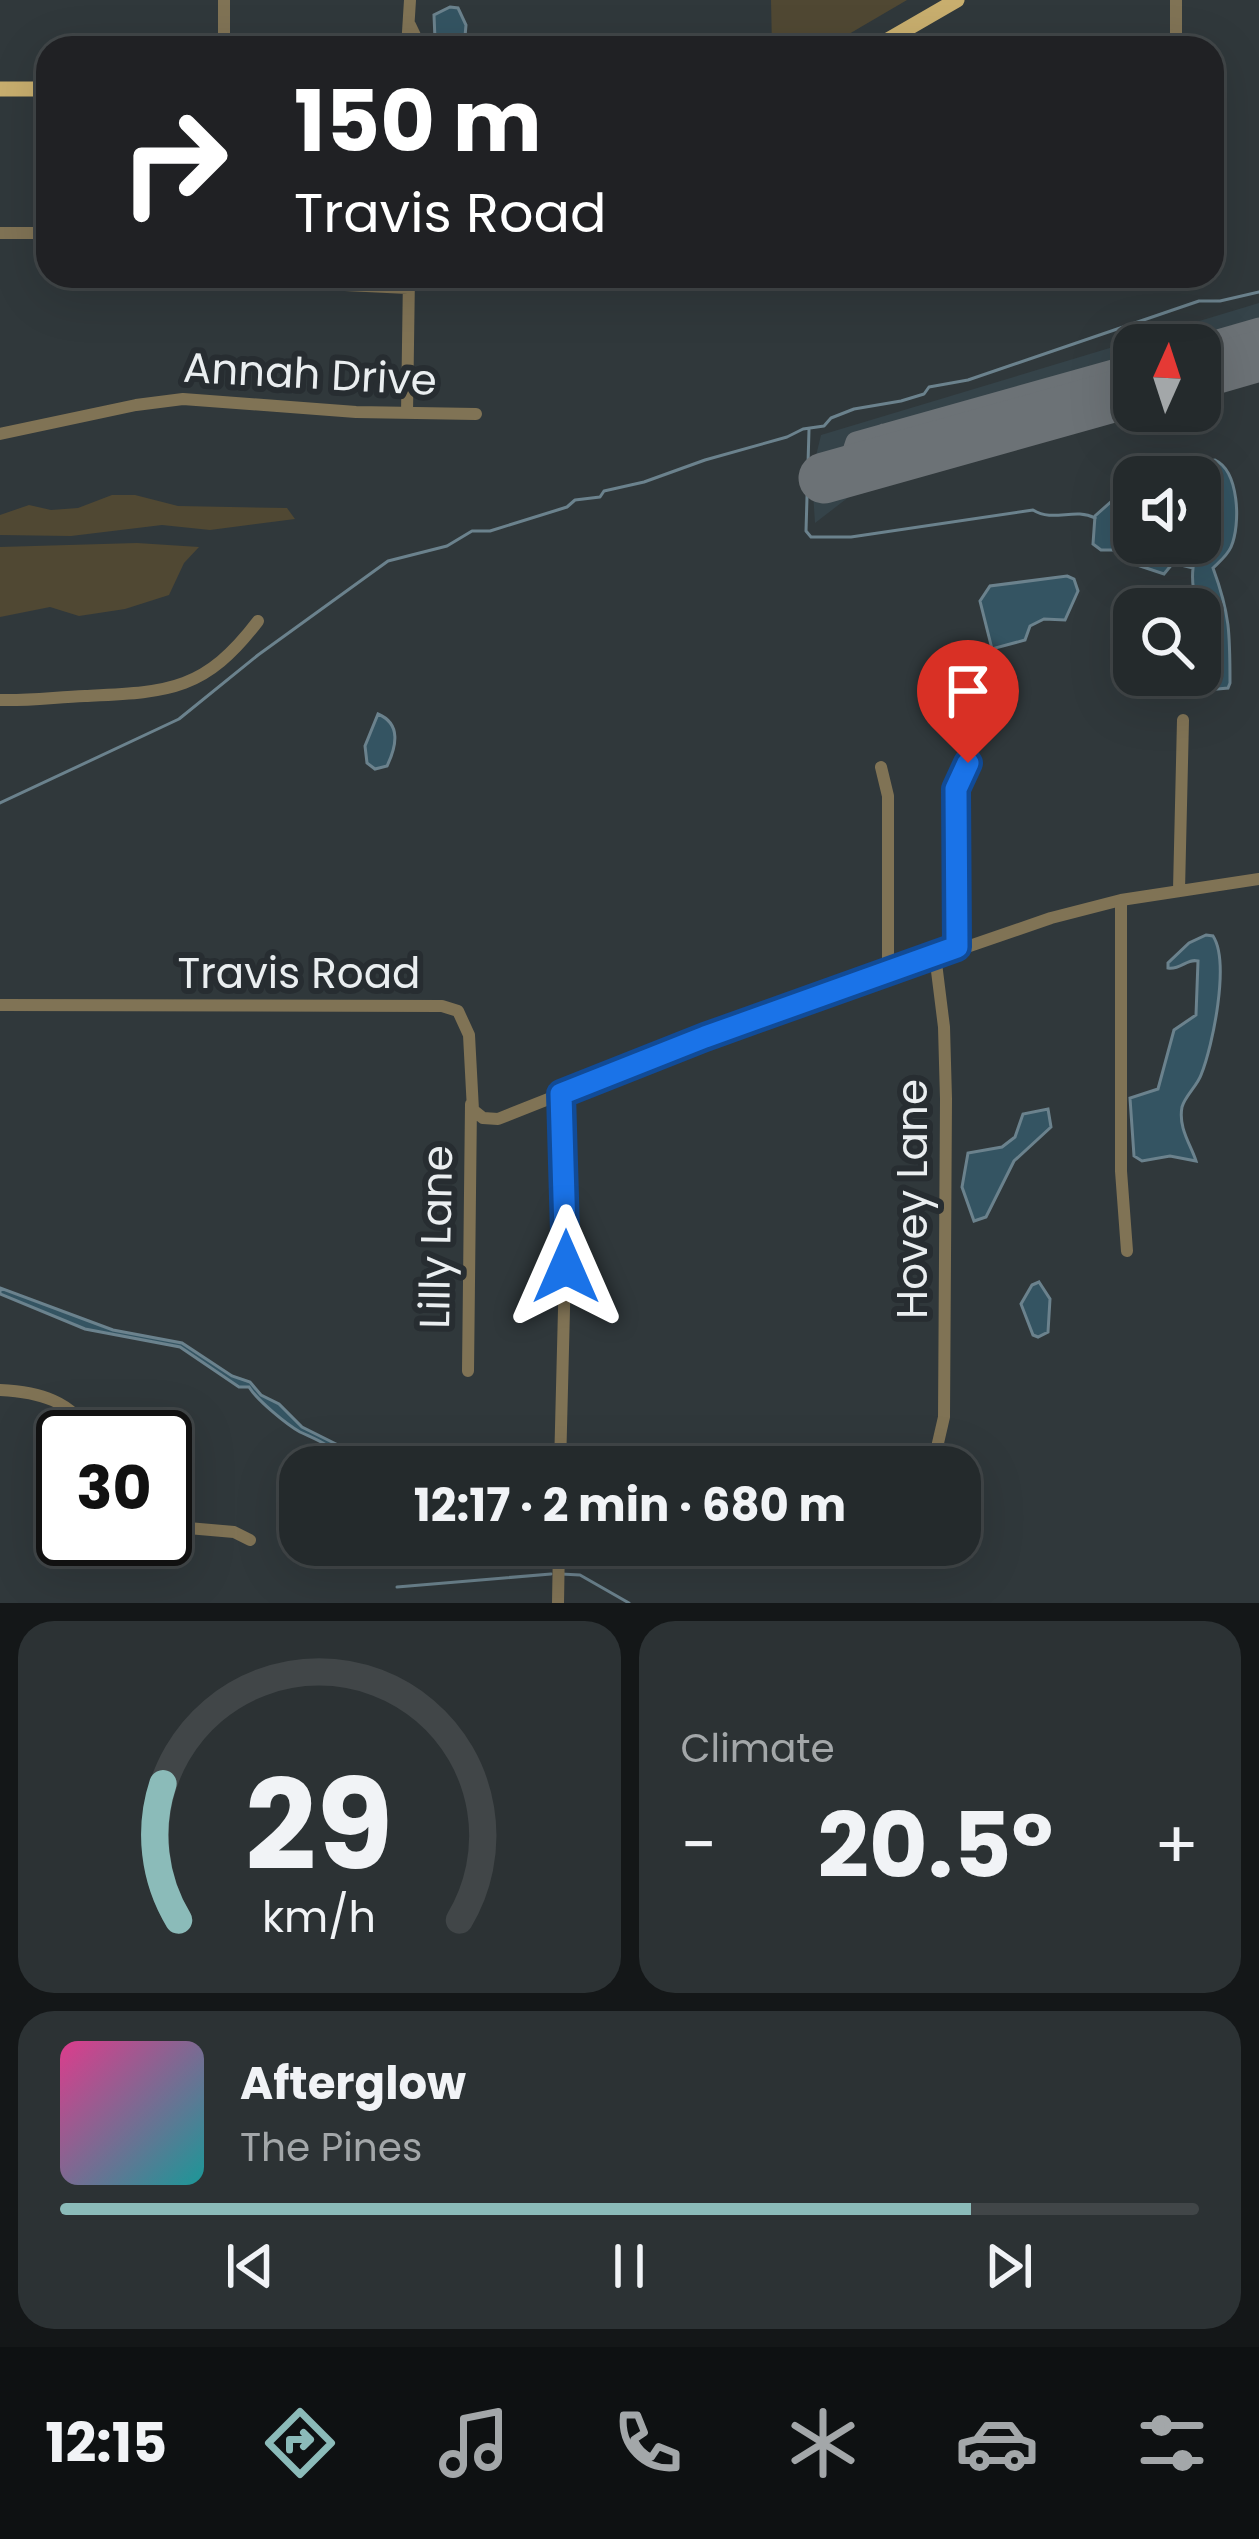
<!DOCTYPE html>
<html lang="en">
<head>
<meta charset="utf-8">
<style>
  :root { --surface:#242a2c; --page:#2c3234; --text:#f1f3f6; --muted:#a3a7a9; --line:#414648; --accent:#8bbbb9 }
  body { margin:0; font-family:Poppins,sans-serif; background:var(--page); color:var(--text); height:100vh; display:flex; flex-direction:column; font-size:45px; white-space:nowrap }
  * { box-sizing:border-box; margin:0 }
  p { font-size:39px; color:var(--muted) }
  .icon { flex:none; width:66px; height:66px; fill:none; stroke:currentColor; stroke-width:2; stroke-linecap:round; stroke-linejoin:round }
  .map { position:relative; height:1603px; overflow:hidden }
  .details { display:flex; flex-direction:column; gap:18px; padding:18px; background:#141718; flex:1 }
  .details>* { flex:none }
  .hud { position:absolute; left:36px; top:36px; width:1188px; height:252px; border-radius:36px; box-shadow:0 12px 48px #0002,0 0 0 3px var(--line); background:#202124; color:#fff; overflow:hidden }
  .needle { width:78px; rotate:3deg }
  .buttons { position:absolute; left:1113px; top:324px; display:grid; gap:24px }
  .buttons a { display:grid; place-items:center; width:108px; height:108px; border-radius:24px; background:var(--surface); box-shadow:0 12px 48px #0002,0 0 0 3px var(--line); font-size:60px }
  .speed { position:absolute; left:36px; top:1410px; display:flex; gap:24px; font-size:60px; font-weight:700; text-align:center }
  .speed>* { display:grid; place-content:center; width:156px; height:156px; border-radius:50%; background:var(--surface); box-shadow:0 12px 48px #0002,0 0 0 3px var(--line); line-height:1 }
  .speed .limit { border:6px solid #111; border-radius:18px; background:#fff; color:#111 }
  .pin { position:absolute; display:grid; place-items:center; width:102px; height:102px; color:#fff; margin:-123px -51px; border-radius:50% 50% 50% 0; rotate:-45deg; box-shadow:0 0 12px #0007 }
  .pin .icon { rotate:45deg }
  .me { position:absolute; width:132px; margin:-66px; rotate:0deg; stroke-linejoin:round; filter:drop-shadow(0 0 9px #0008) }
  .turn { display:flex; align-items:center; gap:42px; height:252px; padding:0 60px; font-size:54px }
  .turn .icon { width:156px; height:156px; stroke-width:2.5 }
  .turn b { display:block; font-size:84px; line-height:102px }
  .big { font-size:90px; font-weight:700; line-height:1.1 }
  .details .card { flex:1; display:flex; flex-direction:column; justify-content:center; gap:18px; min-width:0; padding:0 42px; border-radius:36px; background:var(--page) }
  .details .dial { align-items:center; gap:0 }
  .dial svg { height:312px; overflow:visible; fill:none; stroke:var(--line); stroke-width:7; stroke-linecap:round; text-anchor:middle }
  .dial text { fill:var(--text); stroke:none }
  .song { display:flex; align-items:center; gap:36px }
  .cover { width:144px; height:144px; border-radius:18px; background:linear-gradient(135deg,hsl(330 70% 55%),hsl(180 70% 35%)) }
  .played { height:12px; border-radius:6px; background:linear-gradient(90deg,var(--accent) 80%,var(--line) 80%) }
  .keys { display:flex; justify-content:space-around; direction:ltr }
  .heat { display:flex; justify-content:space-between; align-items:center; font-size:66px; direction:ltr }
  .details .tiles { flex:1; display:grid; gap:18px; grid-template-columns:1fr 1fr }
  .card:last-child { grid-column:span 2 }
  .trip { position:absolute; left:279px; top:1446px; width:702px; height:120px; border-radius:36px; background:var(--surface); box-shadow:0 12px 48px #0002,0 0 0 3px var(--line); font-weight:700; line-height:120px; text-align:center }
  .dock { display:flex; height:192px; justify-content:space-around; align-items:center; background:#0e1112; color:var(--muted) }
  .dock .icon { width:84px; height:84px }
  .dock .active { color:var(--accent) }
  .dock b { font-size:54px; color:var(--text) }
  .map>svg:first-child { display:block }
</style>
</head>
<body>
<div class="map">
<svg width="1259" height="1603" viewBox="0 0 1259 1603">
  <rect width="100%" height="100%" fill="#30383b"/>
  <path fill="#354349" d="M 1259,303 L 1259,378 L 1200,395 L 1200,345 L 1134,345 L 1134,411 L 1141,411 L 854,493 L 815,523 L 811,463 L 815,460 L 821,435 Z"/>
  <path fill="#504833" d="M 771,0 L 907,0 L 825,48 L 772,48 Z
    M 112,495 L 135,495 L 178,506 L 287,508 L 295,519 L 210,530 L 162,525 L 71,536 L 0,535 L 0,515 L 29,505 L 51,510 L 78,508 Z
    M 137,543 L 199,547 L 184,563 L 169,595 L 125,609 L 79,616 L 50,607 L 0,617 L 0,547 Z"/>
  <path fill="#345462" stroke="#6b828d" stroke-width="3" d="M 450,7 L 458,8 L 466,25 L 464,48 L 441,48 L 435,39 L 434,15 Z
    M 1215,460 C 1239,471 1241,524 1231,547 C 1227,556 1219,562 1213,568 C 1230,614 1230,634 1230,683 L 1228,688 L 1207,690 C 1199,667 1203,646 1202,623 C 1202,605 1190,597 1193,568 L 1173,563 L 1164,574 L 1125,561 L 1120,543 L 1114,550 L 1101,550 L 1093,544 L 1095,516 L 1114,499 L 1134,494 L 1134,543 L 1200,543 L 1200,477 L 1152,477 L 1181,465 Z
    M 1067,576 L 1074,579 L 1078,591 L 1065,620 L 1044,619 L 1030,626 L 1025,640 L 992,649 L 980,601 L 990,586 Z
    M 378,714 C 402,724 396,747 387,766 L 375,769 L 367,763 L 365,746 Z
    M 1206,935 L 1213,936 C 1230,962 1213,1045 1201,1075 C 1197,1086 1185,1096 1182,1107 C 1178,1128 1191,1145 1196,1161 L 1170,1156 L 1142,1161 L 1134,1156 L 1130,1098 L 1158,1089 L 1174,1030 L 1196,1015 L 1198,961 C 1187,958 1181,970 1168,968 L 1168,963 L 1189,943 Z
    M 1048,1109 L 1051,1127 L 1014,1161 L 986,1217 L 974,1221 L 962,1187 L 968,1153 L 1002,1147 L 1015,1137 L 1023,1114 Z
    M 1039,1282 L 1050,1299 L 1048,1332 L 1038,1337 L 1033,1335 L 1021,1304 L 1032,1285 Z
    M 0,1288 L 113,1330 L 182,1343 L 232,1376 L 250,1382 L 261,1395 L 279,1404 L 302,1427 L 340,1446 L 348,1467 L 343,1467 C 335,1445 319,1441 300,1432 C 286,1424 257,1400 249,1387 L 239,1387 L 180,1347 L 85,1329 L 0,1294 Z"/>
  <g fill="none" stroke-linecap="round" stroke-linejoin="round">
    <path stroke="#6b828d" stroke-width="3" d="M 809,430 L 806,531 L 811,537 L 851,537 L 1033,510 C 1054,523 1074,507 1095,518
      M 0,803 L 179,719 L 258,655 L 388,561 L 447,546 L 472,531 L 490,531 L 567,507 L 575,500 L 600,497 L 604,491 L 644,482 L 705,460 L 787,437 L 803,429 L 824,426 L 831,418 L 854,409 L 901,401 L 924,394 L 929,387 L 968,380 L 1199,301 L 1220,301 L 1259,292
      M 561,1574 L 580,1575 L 629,1603
      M 397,1587 L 551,1574"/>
    <path stroke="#6c7276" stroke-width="21" d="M 1200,345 L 1259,328
      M 884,434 L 891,460
      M 855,470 L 852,454 L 856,442 L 1134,364"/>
    <path stroke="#6c7276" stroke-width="51" d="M 1200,373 L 1259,356
      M 824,478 L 1134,391"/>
    <path stroke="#807355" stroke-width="12" d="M 1176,0 L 1176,48
      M 410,25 L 421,48
      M 224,48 L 224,0
      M 407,48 L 410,0
      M 0,233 L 48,233
      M 262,276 L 303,283 L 408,288
      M 407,413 L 409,276
      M 0,434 L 136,405 L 183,399 L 356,412 L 476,414
      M 0,700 C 28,701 57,697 85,696 C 168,692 204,692 258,621
      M 881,767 L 888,796 L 888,961 L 892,970
      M 1179,890 L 1183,720
      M 1121,900 L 1121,1171 L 1127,1251
      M 957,947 L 956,789 L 968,763
      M 935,955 L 944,1027 L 946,1099 L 944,1417 L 938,1443
      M 0,1005 L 442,1006 L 458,1011 L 469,1035 L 473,1110 L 483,1118 L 498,1119 L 705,1037 L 1051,918 L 1121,900 L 1259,879
      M 468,1371 L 471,1104
      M 0,1390 C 38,1392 73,1400 91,1437
      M 560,1467 L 567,1191 L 561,1094
      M 165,1526 L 234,1532 L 250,1540
      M 558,1603 L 559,1545"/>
    <path stroke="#c8ae6e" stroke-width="15" d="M 874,48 L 957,0
      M 0,89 L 48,89"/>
  </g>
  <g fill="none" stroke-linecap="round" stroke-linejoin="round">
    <g stroke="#114b97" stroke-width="30">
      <path id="route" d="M 566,1267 L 561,1094 L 705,1037 L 957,947 L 956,789 L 968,763"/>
    </g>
    <use href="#route" stroke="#1a73e8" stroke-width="21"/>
  </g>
  <g text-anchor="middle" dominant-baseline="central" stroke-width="12" stroke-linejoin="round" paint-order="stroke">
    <g font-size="42" fill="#eaeef0" stroke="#272d31">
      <text transform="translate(310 374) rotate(3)">Annah Drive</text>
      <text x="299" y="973">Travis Road</text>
      <text transform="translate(912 1199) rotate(-90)">Hovey Lane</text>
      <text transform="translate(436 1237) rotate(-89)">Lilly Lane</text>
    </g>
  </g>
</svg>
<div class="buttons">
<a><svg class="needle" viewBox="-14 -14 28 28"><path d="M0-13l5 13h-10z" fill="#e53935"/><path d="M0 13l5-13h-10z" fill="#a3a7a9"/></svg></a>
<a><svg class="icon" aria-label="sound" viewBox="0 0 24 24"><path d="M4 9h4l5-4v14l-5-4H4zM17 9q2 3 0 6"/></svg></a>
<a><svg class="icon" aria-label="search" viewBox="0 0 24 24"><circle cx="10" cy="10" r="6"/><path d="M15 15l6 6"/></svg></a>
</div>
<div class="speed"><div class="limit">30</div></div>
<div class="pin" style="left:968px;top:763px;background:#d93025"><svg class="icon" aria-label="arrive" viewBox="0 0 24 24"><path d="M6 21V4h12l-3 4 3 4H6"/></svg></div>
<svg class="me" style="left:566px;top:1267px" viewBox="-20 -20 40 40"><path d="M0-17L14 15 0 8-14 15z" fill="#1a73e8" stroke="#fff" stroke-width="4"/></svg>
<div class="trip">12:17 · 2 min · 680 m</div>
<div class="hud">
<div class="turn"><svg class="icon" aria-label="right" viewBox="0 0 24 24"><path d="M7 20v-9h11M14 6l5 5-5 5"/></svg><div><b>150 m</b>Travis Road</div></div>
</div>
</div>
<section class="details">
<div class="tiles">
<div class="card dial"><svg viewBox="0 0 100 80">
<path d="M14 69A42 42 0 1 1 86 69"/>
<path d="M14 69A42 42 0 0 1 10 34" stroke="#8bbbb9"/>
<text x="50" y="56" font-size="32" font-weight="700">29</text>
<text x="50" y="72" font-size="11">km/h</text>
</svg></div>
<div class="card"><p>Climate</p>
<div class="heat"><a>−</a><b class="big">20.5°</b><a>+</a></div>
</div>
<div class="card">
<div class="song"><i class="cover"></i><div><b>Afterglow</b><p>The Pines</p></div></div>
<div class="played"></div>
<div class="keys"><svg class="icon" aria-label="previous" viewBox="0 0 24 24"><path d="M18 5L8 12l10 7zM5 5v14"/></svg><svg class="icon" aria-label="pause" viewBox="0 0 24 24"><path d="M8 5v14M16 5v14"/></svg><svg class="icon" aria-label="next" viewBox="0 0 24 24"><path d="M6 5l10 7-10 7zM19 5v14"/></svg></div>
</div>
</div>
</section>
<nav class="dock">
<b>12:15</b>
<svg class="icon active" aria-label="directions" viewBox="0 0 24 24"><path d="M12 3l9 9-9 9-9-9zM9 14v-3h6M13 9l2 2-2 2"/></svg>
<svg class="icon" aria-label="music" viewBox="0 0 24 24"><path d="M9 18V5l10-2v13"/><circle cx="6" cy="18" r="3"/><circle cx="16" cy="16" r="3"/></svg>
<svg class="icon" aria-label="phone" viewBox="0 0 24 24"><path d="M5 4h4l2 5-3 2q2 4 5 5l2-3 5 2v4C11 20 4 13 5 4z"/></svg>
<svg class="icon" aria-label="climate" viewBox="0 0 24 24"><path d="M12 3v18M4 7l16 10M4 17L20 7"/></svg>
<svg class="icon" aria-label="car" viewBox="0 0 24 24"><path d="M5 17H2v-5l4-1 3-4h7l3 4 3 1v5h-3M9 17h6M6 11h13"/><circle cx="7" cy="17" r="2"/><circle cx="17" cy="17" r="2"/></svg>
<svg class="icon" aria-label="filters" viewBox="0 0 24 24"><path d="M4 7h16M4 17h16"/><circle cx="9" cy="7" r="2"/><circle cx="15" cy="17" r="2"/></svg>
</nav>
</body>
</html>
